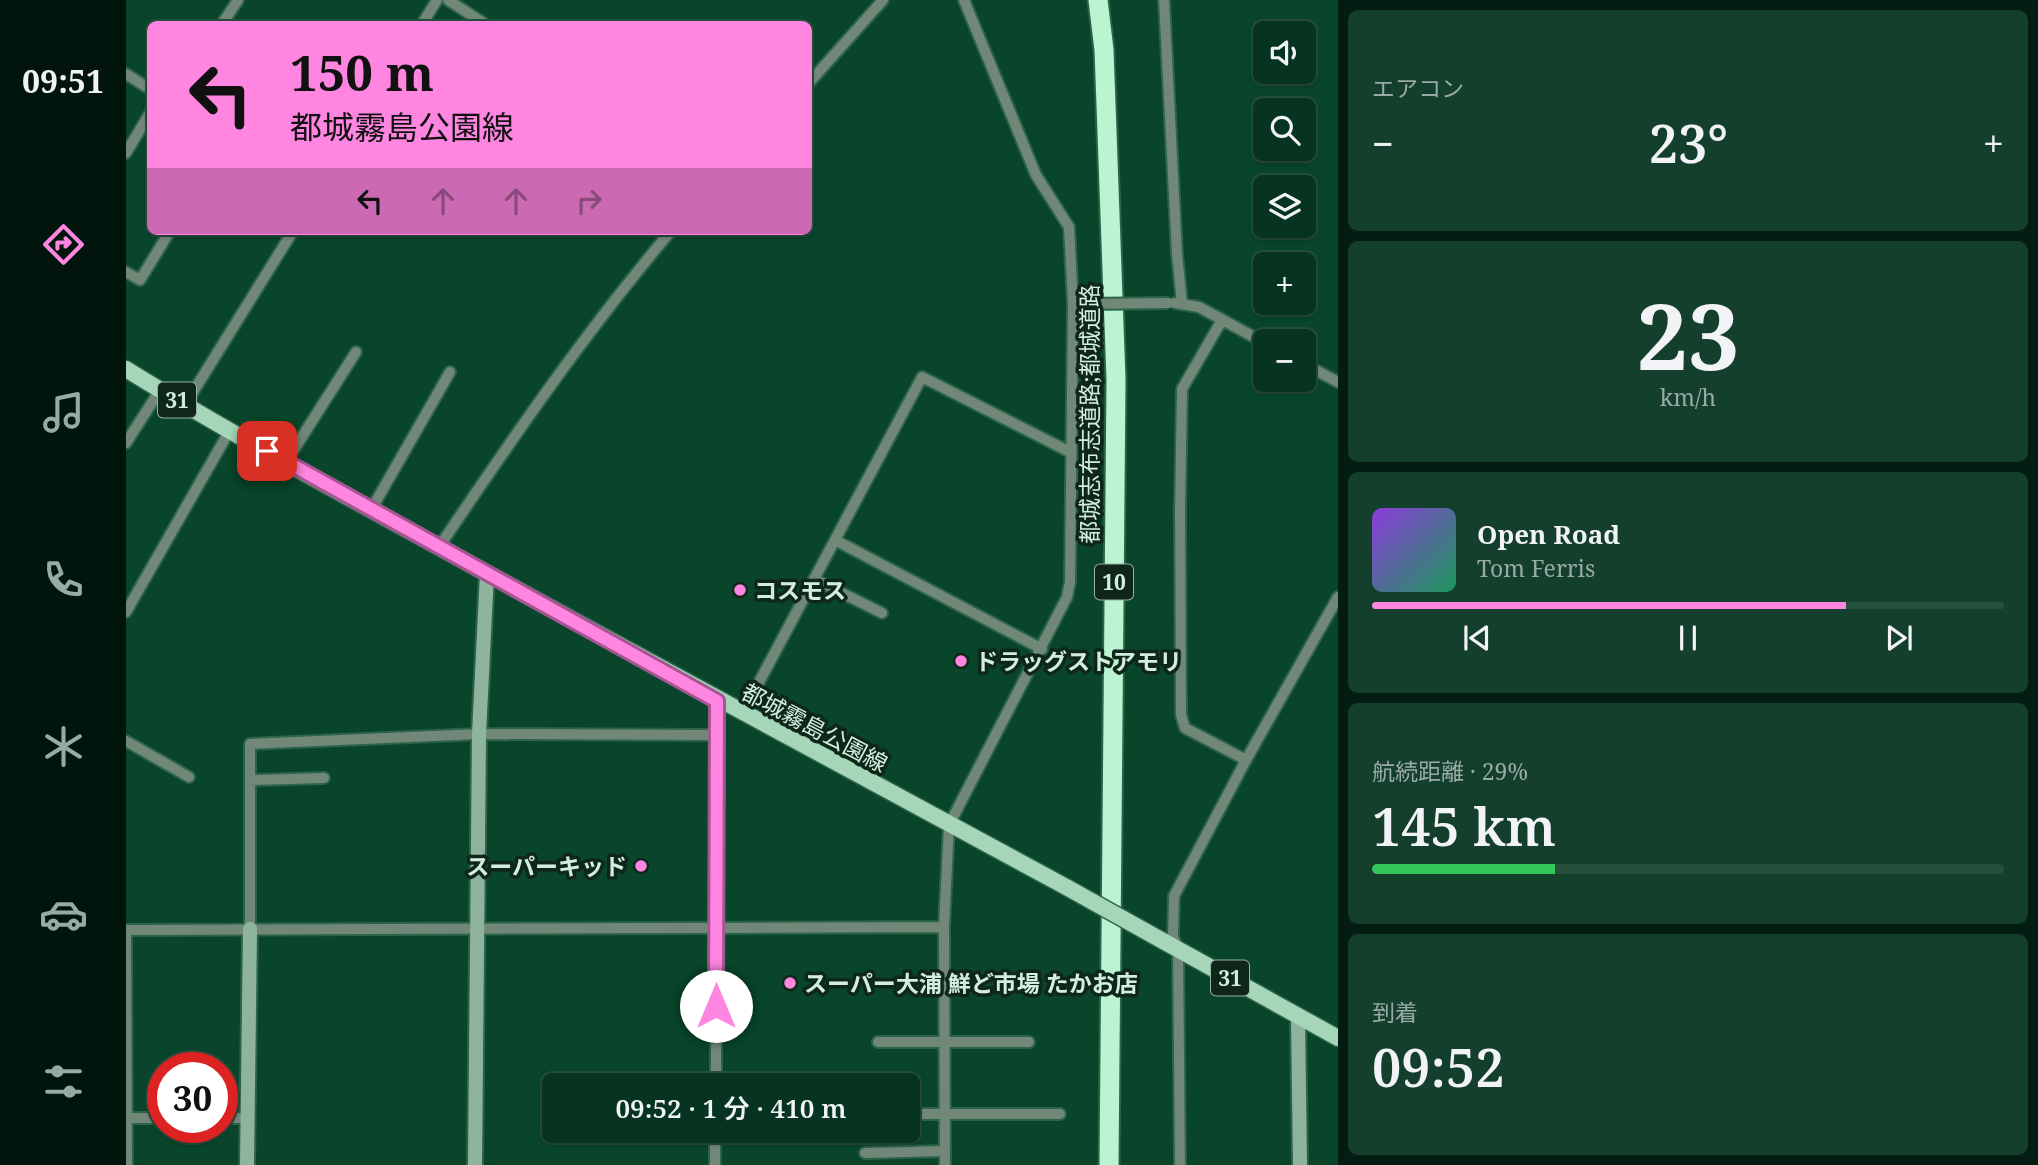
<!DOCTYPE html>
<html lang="ja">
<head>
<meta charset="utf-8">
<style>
  :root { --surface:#063420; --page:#143f2d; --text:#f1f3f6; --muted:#98aaa5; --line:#274f3e; --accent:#fe85e0 }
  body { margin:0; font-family:"Noto Serif","Noto Sans JP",serif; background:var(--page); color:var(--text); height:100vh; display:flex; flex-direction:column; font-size:26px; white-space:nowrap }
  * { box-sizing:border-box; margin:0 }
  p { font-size:23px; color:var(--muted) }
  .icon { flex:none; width:38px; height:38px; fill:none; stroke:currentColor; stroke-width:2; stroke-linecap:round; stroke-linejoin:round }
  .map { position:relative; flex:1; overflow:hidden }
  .drawer { display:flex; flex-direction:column; gap:10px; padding:10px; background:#031d12; width:700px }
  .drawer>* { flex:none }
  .banner { position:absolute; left:21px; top:21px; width:665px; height:214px; border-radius:10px; box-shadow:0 2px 5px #0004,0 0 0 2px var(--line); background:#fe85e0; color:#111; overflow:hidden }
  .controls { position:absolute; left:1127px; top:21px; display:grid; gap:14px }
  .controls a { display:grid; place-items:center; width:63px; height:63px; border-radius:10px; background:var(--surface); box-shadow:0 2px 5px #0004,0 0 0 2px var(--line); font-size:35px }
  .speed { position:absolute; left:21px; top:1052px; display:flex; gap:14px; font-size:35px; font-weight:700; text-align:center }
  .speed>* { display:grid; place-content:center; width:91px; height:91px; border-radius:50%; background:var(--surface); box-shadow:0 2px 5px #0004,0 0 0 2px var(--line); line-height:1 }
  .speed .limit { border:10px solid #d22; background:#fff; color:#111 }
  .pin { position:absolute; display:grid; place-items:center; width:60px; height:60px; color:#fff; margin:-30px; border-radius:14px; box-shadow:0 4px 10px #0006 }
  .me { position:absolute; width:77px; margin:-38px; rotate:0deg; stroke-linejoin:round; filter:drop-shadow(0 0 5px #0008) }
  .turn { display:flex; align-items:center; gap:24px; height:147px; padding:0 28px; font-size:32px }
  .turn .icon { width:91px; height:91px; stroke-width:2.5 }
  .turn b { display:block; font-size:49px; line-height:60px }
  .lanes { display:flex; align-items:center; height:66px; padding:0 28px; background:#0003; justify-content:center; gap:35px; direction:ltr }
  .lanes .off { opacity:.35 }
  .big { font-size:52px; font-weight:600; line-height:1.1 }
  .drawer .card { flex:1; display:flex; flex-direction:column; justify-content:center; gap:10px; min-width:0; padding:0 24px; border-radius:10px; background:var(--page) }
  .drawer .dial { align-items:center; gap:0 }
  .dial b { font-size:91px; line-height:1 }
  .song { display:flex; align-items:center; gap:21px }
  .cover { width:84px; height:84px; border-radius:10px; background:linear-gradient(135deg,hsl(270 70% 55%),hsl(150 70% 35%)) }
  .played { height:7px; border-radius:4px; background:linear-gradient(90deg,var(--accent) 75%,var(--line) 75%) }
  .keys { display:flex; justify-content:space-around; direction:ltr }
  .heat { display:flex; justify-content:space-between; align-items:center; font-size:38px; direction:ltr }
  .charge { height:10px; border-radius:5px; background:linear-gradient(90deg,#34c759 29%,var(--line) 0) }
  .trip { position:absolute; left:416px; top:1073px; width:378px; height:70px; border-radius:10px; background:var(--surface); box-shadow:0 2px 5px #0004,0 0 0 2px var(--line); font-weight:600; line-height:70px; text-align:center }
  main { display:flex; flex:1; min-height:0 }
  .tab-bar { display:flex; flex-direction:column; width:126px; justify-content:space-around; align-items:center; background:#02150d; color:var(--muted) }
  .tab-bar .icon { width:49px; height:49px }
  .tab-bar .current { color:var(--accent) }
  .tab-bar b { font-size:32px; color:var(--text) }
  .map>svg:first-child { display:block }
</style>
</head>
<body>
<main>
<nav class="tab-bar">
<b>09:51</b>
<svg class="icon current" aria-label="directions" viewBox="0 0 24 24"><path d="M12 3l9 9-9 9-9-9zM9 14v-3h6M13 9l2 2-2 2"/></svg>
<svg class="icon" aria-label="music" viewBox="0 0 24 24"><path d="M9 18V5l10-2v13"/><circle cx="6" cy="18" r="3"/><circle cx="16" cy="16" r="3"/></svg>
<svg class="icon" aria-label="phone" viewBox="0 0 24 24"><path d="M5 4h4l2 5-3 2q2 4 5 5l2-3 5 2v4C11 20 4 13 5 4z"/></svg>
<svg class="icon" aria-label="climate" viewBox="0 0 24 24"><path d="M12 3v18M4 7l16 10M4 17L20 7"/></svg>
<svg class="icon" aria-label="car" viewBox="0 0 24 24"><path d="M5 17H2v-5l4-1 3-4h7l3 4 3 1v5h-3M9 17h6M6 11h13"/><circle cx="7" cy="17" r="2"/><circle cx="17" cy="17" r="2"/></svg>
<svg class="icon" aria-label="filters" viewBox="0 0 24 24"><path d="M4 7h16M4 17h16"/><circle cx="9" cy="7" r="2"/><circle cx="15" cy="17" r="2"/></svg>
</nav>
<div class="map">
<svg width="1212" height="1165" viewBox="0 0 1212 1165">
  <rect width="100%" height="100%" fill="#08452a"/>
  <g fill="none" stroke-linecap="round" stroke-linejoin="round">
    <g stroke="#2c634a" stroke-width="14">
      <path id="street" d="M 322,0 L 359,24
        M 838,0 L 910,175 L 943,227 L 947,304 L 953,304
        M 1038,0 L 1051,254 L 1056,303
        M 96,24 L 112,0
        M 296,24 L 311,0
        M 0,74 L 24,89
        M 682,84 L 757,0
        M 0,153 L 24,113
        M 0,272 L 14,280 L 44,231
        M 1049,303 L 1073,307 L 1139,343
        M 1096,320 L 1056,389 L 1054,510 L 1055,715 L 1059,728 L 1120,760
        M 1178,364 L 1212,382
        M 59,405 L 167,231
        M 0,443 L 34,390
        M 160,462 L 230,352
        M 245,510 L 324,372
        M 709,540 L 916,649
        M 313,547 C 386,439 460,331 545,231
        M 688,579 L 756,613
        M 0,612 L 104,430
        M 616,714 L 796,377 L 944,452
        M 590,735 L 591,701
        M 0,741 L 63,777
        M 124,780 L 198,778
        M 124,929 L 124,744 L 353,734 L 590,735 L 590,1085
        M 0,930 L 818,927
        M 0,930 L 1,1165
        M 752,1042 L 903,1042
        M 782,1114 L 934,1114
        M 0,1118 L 37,1118
        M 96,1118 L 122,1118
        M 739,1153 L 819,1151
        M 589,1165 L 589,1130
        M 819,1165 L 818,927 L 823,825 L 941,597 L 944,582 L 947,304
        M 1054,1165 L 1052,949 L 1047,937 L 1048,896 L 1120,760 L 1212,597"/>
    </g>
    <g stroke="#2c634a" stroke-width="18">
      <path id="secondary" d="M 1172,1016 L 1174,1165
        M 121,1165 L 124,929
        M 349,1165 L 353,734 L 361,573"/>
    </g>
    <g stroke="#2c634a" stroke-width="19">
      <path id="primary" d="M 0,369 C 118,442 241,507 362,574 C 555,680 748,785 942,888
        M 1037,941 L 1212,1038"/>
    </g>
    <g stroke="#2c634a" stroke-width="23">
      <path id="highway" d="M 972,0 L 978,50 L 990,379 L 983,1165"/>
    </g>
    <use href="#street" stroke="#718879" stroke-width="10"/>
    <use href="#secondary" stroke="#8fb49d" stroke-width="14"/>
    <use href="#primary" stroke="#a5d6b8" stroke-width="16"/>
    <use href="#highway" stroke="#baf4d0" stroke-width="19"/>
    <g stroke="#2c634a" stroke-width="14" stroke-linecap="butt">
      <path id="street-bridge" d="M 958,304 L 1043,303"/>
    </g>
    <g stroke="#2c634a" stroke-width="19" stroke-linecap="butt">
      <path id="primary-bridge" d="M 942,888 L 1037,941"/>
    </g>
    <use href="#street-bridge" stroke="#718879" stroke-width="10"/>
    <use href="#primary-bridge" stroke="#a5d6b8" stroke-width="16"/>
  </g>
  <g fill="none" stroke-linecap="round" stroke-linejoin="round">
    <g stroke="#a55692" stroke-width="18">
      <path id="route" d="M 141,451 L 591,701 L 590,1006"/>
    </g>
    <use href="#route" stroke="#fe85e0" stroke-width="12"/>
  </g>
  <g fill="#fe85e0" stroke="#0f261a" stroke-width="2.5">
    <circle cx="614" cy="590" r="7"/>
    <circle cx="835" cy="661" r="7"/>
    <circle cx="515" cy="866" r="7"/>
    <circle cx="664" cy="983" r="7"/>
  </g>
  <g text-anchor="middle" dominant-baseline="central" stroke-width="7" stroke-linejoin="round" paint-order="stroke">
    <g fill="#0f261a" stroke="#98b2a2" stroke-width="2">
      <rect x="32" y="382.5" width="38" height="35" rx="5"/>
      <rect x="969" y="564.5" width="38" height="35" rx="5"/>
      <rect x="1085" y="960.5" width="38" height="35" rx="5"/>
    </g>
    <g font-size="21" font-weight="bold" fill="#d2eedc">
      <text x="51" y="400">31</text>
      <text x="988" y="582">10</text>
      <text x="1104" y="978">31</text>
    </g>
    <g font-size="23" fill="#d2eedc" stroke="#0f261a">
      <text transform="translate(963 414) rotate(-90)">都城志布志道路;都城道路</text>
      <text transform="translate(689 727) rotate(28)">都城霧島公園線</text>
    </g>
    <g font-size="23" font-weight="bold" fill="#d2eedc" stroke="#0f261a" text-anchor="start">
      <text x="628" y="590">コスモス</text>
      <text x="849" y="661">ドラッグストアモリ</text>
      <text x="501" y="866" text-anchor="end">スーパーキッド</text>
      <text x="678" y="983">スーパー大浦 鮮ど市場 たかお店</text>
    </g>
  </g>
</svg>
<div class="controls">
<a><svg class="icon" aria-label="sound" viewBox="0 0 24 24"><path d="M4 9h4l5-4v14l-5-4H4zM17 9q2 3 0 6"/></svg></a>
<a><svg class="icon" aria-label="search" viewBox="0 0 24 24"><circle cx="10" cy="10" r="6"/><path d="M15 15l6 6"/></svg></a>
<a><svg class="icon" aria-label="layers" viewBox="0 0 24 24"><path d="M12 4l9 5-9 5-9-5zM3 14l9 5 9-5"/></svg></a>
<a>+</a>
<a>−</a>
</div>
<div class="speed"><div class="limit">30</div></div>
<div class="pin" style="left:141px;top:451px;background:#d93025"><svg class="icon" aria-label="arrive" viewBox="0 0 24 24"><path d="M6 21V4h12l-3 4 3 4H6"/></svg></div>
<svg class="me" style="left:590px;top:1006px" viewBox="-20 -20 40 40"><circle r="19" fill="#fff"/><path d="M0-13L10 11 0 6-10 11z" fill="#fe85e0"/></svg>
<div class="trip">09:52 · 1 分 · 410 m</div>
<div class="banner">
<div class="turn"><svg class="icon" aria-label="left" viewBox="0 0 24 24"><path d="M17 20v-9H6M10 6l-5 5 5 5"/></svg><div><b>150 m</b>都城霧島公園線</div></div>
<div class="lanes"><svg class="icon" aria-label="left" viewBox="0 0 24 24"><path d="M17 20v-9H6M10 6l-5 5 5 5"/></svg><svg class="icon off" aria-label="ahead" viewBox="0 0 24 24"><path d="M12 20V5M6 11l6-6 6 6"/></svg><svg class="icon off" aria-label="ahead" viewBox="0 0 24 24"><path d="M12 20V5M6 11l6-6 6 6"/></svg><svg class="icon off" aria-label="right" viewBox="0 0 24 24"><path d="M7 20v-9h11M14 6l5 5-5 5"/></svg></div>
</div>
</div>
<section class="drawer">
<div class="card"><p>エアコン</p>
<div class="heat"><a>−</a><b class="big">23°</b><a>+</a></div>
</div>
<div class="card dial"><b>23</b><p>km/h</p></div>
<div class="card">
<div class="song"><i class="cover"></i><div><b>Open Road</b><p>Tom Ferris</p></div></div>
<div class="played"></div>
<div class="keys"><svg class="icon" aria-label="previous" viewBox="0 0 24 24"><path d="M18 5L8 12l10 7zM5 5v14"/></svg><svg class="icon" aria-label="pause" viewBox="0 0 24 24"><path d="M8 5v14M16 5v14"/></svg><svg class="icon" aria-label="next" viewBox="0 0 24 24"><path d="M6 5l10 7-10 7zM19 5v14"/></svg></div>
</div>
<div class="card"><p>航続距離 · 29%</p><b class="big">145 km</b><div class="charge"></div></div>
<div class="card"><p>到着</p><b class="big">09:52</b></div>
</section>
</main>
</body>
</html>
